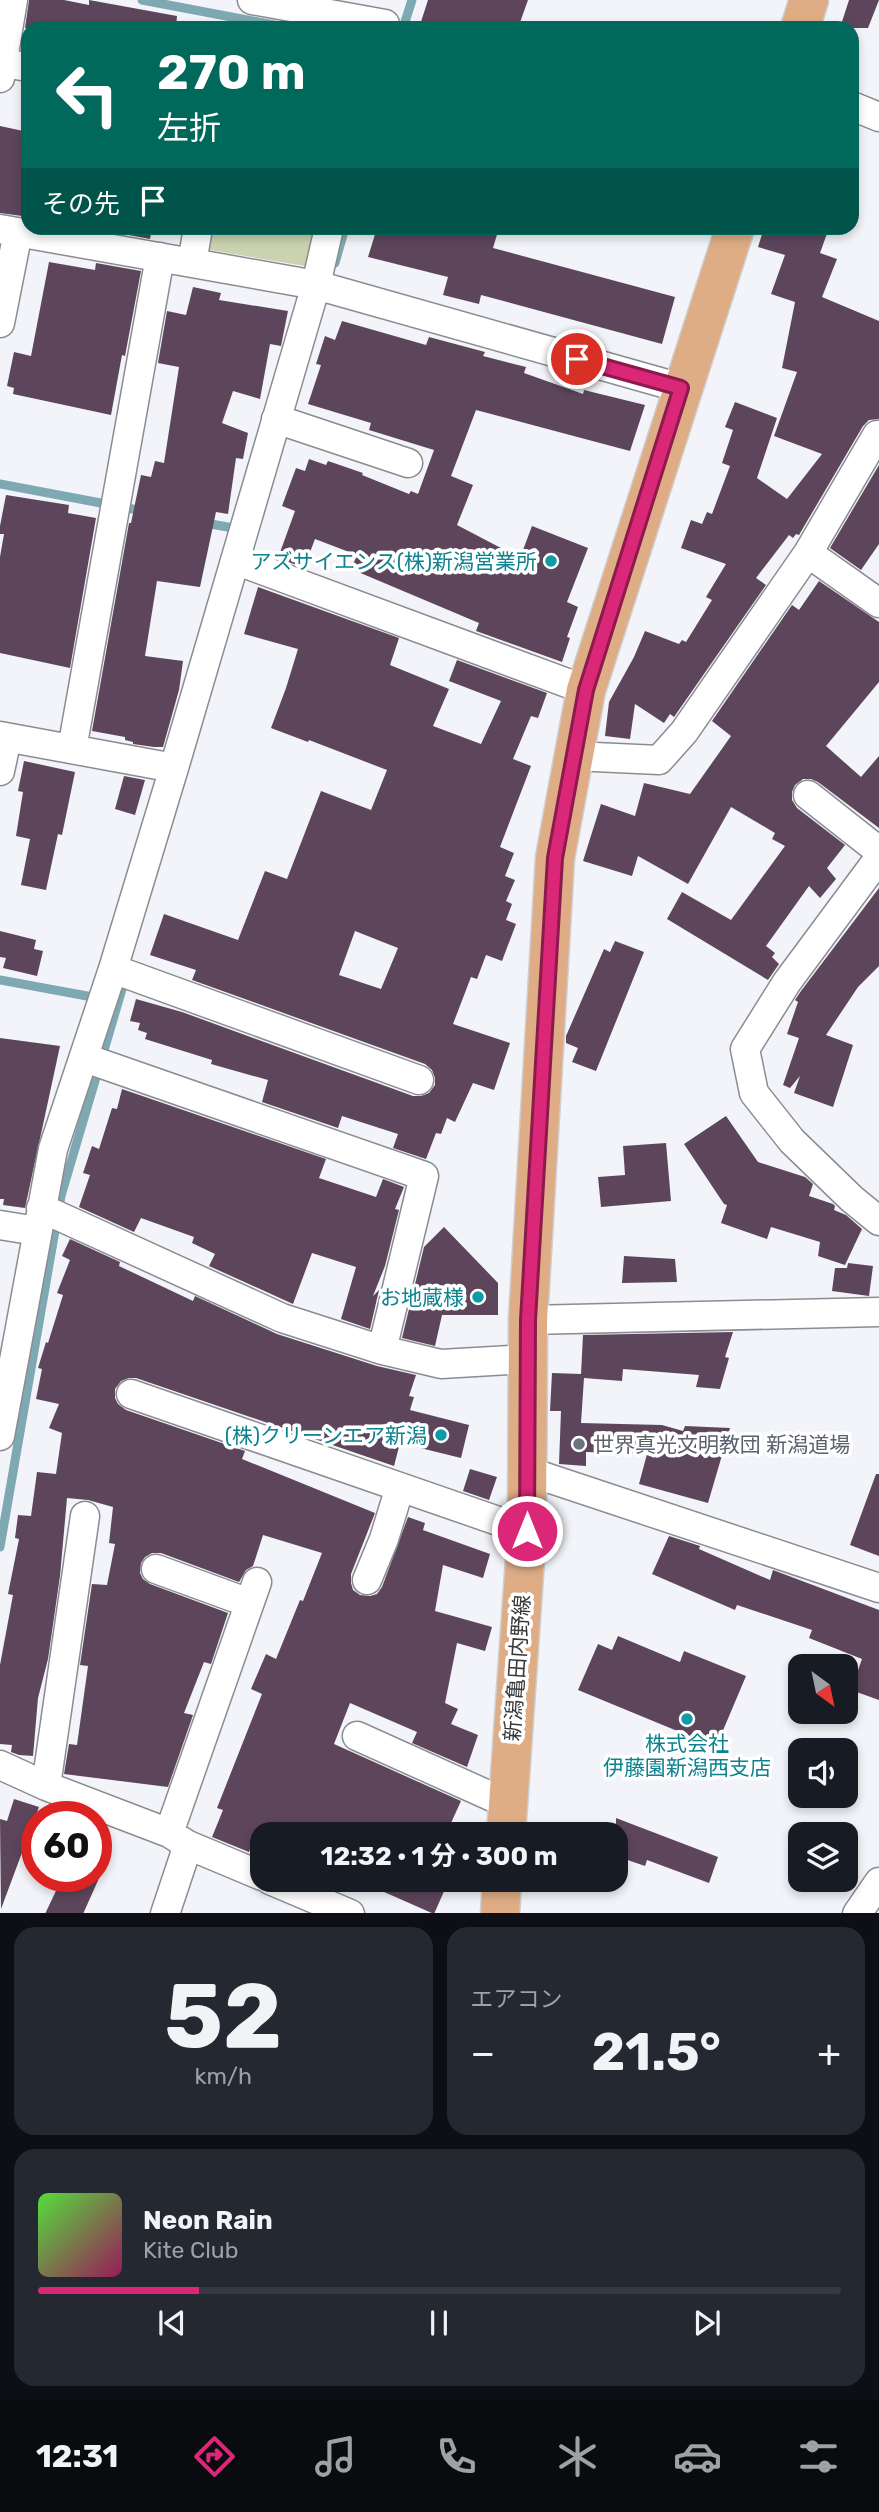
<!DOCTYPE html>
<html lang="ja">
<head>
<meta charset="utf-8">
<style>
  :root { --surface:#171b24; --page:#242831; --text:#f1f3f6; --muted:#9ea1a6; --line:#363941; --accent:#db2777 }
  body { margin:0; font-family:Rubik,"Noto Sans JP",sans-serif; background:var(--page); color:var(--text); height:100vh; display:flex; flex-direction:column; font-size:26px; white-space:nowrap }
  * { box-sizing:border-box; margin:0 }
  p { font-size:23px; color:var(--muted) }
  .icon { flex:none; width:38px; height:38px; fill:none; stroke:currentColor; stroke-width:2; stroke-linecap:round; stroke-linejoin:round }
  .map { position:relative; height:1913px; overflow:hidden }
  .details { display:flex; flex-direction:column; gap:14px; padding:14px; background:#0d0f14; flex:1 }
  .details>* { flex:none }
  .banner { position:absolute; left:21px; top:21px; width:838px; height:214px; border-radius:21px; box-shadow:0 4px 10px #0003; background:#00695c; color:#fff; overflow:hidden }
  .needle { width:46px; rotate:147deg }
  .buttons { position:absolute; left:788px; top:1654px; display:grid; gap:14px }
  .buttons a { display:grid; place-items:center; width:70px; height:70px; border-radius:14px; background:var(--surface); box-shadow:0 4px 10px #0003; font-size:35px }
  .speed { position:absolute; left:21px; top:1801px; display:flex; gap:14px; font-size:35px; font-weight:700; text-align:center }
  .speed>* { display:grid; place-content:center; width:91px; height:91px; border-radius:50%; background:var(--surface); box-shadow:0 4px 10px #0003; line-height:1 }
  .speed .limit { border:10px solid #d22; background:#fff; color:#111 }
  .pin { position:absolute; display:grid; place-items:center; width:60px; height:60px; color:#fff; margin:-30px; border:4px solid #fff; border-radius:50%; box-shadow:0 2px 7px #0007 }
  .me { position:absolute; width:77px; margin:-38px; rotate:0deg; stroke-linejoin:round; filter:drop-shadow(0 0 5px #0008) }
  .turn { display:flex; align-items:center; gap:24px; height:147px; padding:0 21px; font-size:32px }
  .turn .icon { width:91px; height:91px; stroke-width:2.5 }
  .turn b { display:block; font-size:49px; line-height:60px }
  .then { display:flex; align-items:center; height:66px; padding:0 21px; background:#0003; gap:14px; font-size:26px }
  .big { font-size:52px; font-weight:700; line-height:1.1 }
  .details .card { flex:1; display:flex; flex-direction:column; justify-content:center; gap:10px; min-width:0; padding:0 24px; border-radius:21px; background:var(--page) }
  .details .dial { align-items:center; gap:0 }
  .dial b { font-size:91px; line-height:1 }
  .song { display:flex; align-items:center; gap:21px }
  .cover { width:84px; height:84px; border-radius:10px; background:linear-gradient(135deg,hsl(110 70% 55%),hsl(330 70% 35%)) }
  .played { height:7px; border-radius:4px; background:linear-gradient(90deg,var(--accent) 20%,var(--line) 20%) }
  .keys { display:flex; justify-content:space-around; direction:ltr }
  .heat { display:flex; justify-content:space-between; align-items:center; font-size:38px; direction:ltr }
  .details .tiles { flex:1; display:grid; gap:14px; grid-template-columns:1fr 1fr }
  .card:last-child { grid-column:span 2 }
  .trip { position:absolute; left:250px; top:1822px; width:378px; height:70px; border-radius:21px; background:var(--surface); box-shadow:0 4px 10px #0003; font-weight:700; line-height:70px; text-align:center }
  .dock { display:flex; height:112px; justify-content:space-around; align-items:center; background:#090b0e; color:var(--muted) }
  .dock .icon { width:49px; height:49px }
  .dock .active { color:var(--accent) }
  .dock b { font-size:32px; color:var(--text) }
  .map>svg:first-child { display:block }
</style>
</head>
<body>
<div class="map">
<svg width="879" height="1914" viewBox="0 0 879 1914">
  <rect width="100%" height="100%" fill="#f2f4f9"/>
  <path fill="#cad2b0" d="M 204,228 L 321,228 L 312,261 L 305,266 L 210,250 L 202,242 Z"/>
  <g fill="none" stroke-linecap="round" stroke-linejoin="round">
    <path stroke="#7fa9b2" stroke-width="9" d="M 142,0 L 290,28
      M 403,28 L 412,0
      M 335,263 L 345,228
      M 0,484 L 143,511
      M 205,523 L 239,529
      M 0,980 L 98,998
      M 0,1547 L 61,1196 L 125,979"/>
  </g>
  <path fill="#5d465c" fill-rule="evenodd" d="M 29,0 L 64,0 L 89,5 L 89,0 L 177,16 L 176,28 L 25,28 Z
    M 428,0 L 528,0 L 518,28 L 419,28 Z
    M 849,0 L 879,0 L 868,28 L 840,28 Z
    M 0,126 L 28,132 L 28,178 L 22,216 L 0,213 Z
    M 103,228 L 152,228 L 150,239 L 102,230 Z
    M 377,228 L 499,228 L 493,248 L 675,297 L 662,344 L 481,295 L 479,304 L 443,295 L 448,277 L 368,257 Z
    M 764,228 L 829,228 L 820,253 L 837,259 L 822,297 L 879,321 L 879,419 L 869,420 L 863,426 L 799,535 L 796,534 L 793,538 L 789,535 L 756,578 L 766,585 L 674,717 L 670,714 L 664,723 L 635,704 L 630,739 L 605,736 L 609,702 L 634,657 L 645,631 L 679,644 L 682,640 L 686,642 L 712,600 L 706,597 L 726,564 L 681,548 L 691,520 L 702,524 L 707,512 L 712,514 L 730,466 L 722,463 L 733,430 L 725,427 L 735,402 L 777,418 L 757,478 L 787,499 L 822,454 L 774,436 L 797,372 L 782,368 L 795,302 L 771,294 L 785,255 L 758,247 Z
    M 49,262 L 95,270 L 96,263 L 141,271 L 125,356 L 122,355 L 111,415 L 13,394 L 14,388 L 7,386 L 14,352 L 31,356 Z
    M 193,287 L 221,293 L 219,300 L 288,311 L 281,346 L 270,344 L 260,399 L 233,391 L 222,423 L 248,433 L 243,459 L 236,458 L 228,514 L 216,512 L 200,587 L 157,581 L 145,656 L 183,661 L 179,690 L 163,747 L 154,747 L 133,744 L 133,742 L 125,740 L 125,737 L 92,731 L 129,523 L 131,523 L 141,475 L 151,477 L 155,461 L 164,463 L 179,367 L 158,363 L 167,311 L 186,315 Z
    M 342,321 L 426,345 L 429,337 L 485,352 L 483,356 L 526,367 L 524,373 L 583,394 L 584,390 L 645,405 L 630,451 L 476,410 L 451,476 L 473,485 L 457,525 L 520,558 L 532,526 L 588,548 L 567,602 L 578,607 L 567,637 L 570,638 L 562,662 L 476,631 L 479,623 L 351,569 L 357,555 L 315,539 L 304,568 L 278,558 L 295,511 L 282,506 L 296,468 L 305,471 L 309,459 L 326,465 L 328,461 L 363,473 L 362,475 L 409,494 L 411,491 L 418,494 L 434,450 L 369,430 L 371,423 L 308,404 L 321,365 L 316,364 L 325,336 L 335,340 Z
    M 879,465 L 879,544 L 861,570 L 830,548 Z
    M 6,495 L 69,505 L 68,513 L 96,518 L 70,668 L 0,653 L 0,557 L 4,534 L 0,534 L 0,526 Z
    M 819,581 L 879,622 L 879,682 L 826,746 L 861,777 L 879,756 L 879,828 L 818,782 L 811,779 L 803,779 L 795,785 L 792,792 L 792,800 L 797,808 L 845,845 L 827,868 L 836,879 L 820,898 L 809,886 L 766,946 L 775,953 L 772,957 L 779,964 L 768,980 L 667,919 L 682,892 L 731,920 L 785,846 L 772,839 L 775,833 L 731,807 L 688,884 L 638,856 L 632,876 L 583,861 L 601,804 L 635,816 L 644,783 L 690,794 L 731,736 L 712,721 L 792,605 L 799,610 Z
    M 258,587 L 399,638 L 390,665 L 449,689 L 433,726 L 481,744 L 501,701 L 449,681 L 457,660 L 547,693 L 538,718 L 531,716 L 513,759 L 531,766 L 500,847 L 514,853 L 505,876 L 515,880 L 506,901 L 512,904 L 506,920 L 516,924 L 502,961 L 486,955 L 477,979 L 471,977 L 453,1024 L 510,1043 L 494,1090 L 473,1083 L 455,1122 L 447,1118 L 441,1134 L 436,1133 L 426,1159 L 393,1148 L 398,1134 L 342,1116 L 338,1128 L 262,1102 L 268,1080 L 211,1064 L 212,1060 L 145,1039 L 147,1033 L 138,1030 L 140,1023 L 130,1021 L 136,999 L 182,1012 L 413,1096 L 421,1096 L 429,1093 L 435,1085 L 435,1078 L 432,1070 L 425,1064 L 192,980 L 196,970 L 150,955 L 164,914 L 238,940 L 265,871 L 287,879 L 321,791 L 371,810 L 387,770 L 309,740 L 308,742 L 271,728 L 286,688 L 298,649 L 244,634 ZM 355,931 L 398,948 L 381,989 L 339,975 Z
    M 24,761 L 75,772 L 62,835 L 58,834 L 46,890 L 21,885 L 30,839 L 16,836 L 23,792 L 18,791 Z
    M 124,776 L 145,780 L 135,815 L 115,809 Z
    M 879,888 L 879,966 L 858,987 L 826,1035 L 853,1045 L 833,1107 L 794,1093 L 800,1076 L 790,1088 L 783,1085 L 799,1038 L 787,1034 L 798,1002 L 795,1000 L 801,991 Z
    M 0,931 L 36,940 L 34,949 L 43,951 L 37,976 L 3,968 L 6,958 L 0,957 Z
    M 615,941 L 644,952 L 596,1071 L 572,1062 L 578,1048 L 566,1043 L 566,1036 L 604,949 L 610,952 Z
    M 0,1038 L 60,1046 L 25,1208 L 3,1205 L 4,1199 L 0,1199 Z
    M 122,1089 L 326,1159 L 319,1178 L 376,1197 L 383,1179 L 404,1187 L 395,1209 L 399,1210 L 385,1266 L 373,1296 L 379,1290 L 370,1329 L 341,1319 L 356,1267 L 312,1253 L 293,1304 L 209,1266 L 215,1254 L 192,1243 L 194,1237 L 141,1218 L 134,1232 L 79,1207 L 90,1175 L 83,1173 L 92,1146 L 99,1149 L 112,1108 L 117,1109 Z
    M 726,1116 L 758,1162 L 805,1177 L 813,1184 L 809,1196 L 833,1204 L 835,1206 L 834,1210 L 846,1215 L 862,1229 L 845,1265 L 818,1256 L 820,1242 L 771,1227 L 767,1239 L 721,1223 L 727,1205 L 724,1204 L 684,1144 Z
    M 666,1143 L 671,1201 L 601,1207 L 598,1177 L 625,1175 L 623,1146 Z
    M 444,1227 L 498,1283 L 498,1315 L 442,1315 L 435,1346 L 402,1338 L 424,1247 Z
    M 70,1239 L 120,1262 L 119,1266 L 193,1301 L 195,1296 L 277,1334 L 377,1366 L 416,1375 L 409,1396 L 414,1397 L 410,1410 L 469,1425 L 461,1458 L 400,1443 L 394,1466 L 136,1378 L 129,1378 L 121,1381 L 115,1389 L 115,1398 L 118,1404 L 126,1410 L 245,1451 L 242,1459 L 375,1513 L 351,1574 L 351,1583 L 353,1590 L 360,1595 L 370,1596 L 377,1594 L 382,1587 L 408,1517 L 425,1523 L 423,1530 L 490,1554 L 483,1578 L 443,1565 L 435,1611 L 492,1627 L 485,1651 L 457,1643 L 445,1703 L 458,1709 L 451,1724 L 478,1735 L 467,1767 L 412,1743 L 417,1732 L 350,1703 L 334,1744 L 461,1801 L 446,1834 L 256,1834 L 249,1852 L 212,1837 L 223,1810 L 217,1808 L 262,1694 L 251,1689 L 266,1654 L 276,1659 L 300,1600 L 303,1601 L 322,1553 L 263,1535 L 253,1566 L 246,1570 L 239,1582 L 161,1553 L 152,1553 L 145,1557 L 141,1563 L 140,1573 L 143,1579 L 150,1584 L 228,1613 L 211,1664 L 204,1662 L 184,1713 L 193,1715 L 168,1787 L 64,1774 L 69,1744 L 77,1745 L 88,1666 L 80,1665 L 92,1584 L 107,1585 L 115,1544 L 109,1543 L 113,1507 L 88,1500 L 67,1498 L 60,1576 L 48,1659 L 38,1698 L 33,1756 L 19,1755 L 11,1752 L 12,1745 L 0,1744 L 0,1665 L 13,1595 L 8,1594 L 19,1539 L 15,1538 L 18,1515 L 31,1516 L 37,1472 L 56,1474 L 62,1433 L 49,1428 L 59,1404 L 36,1399 L 42,1369 L 38,1368 L 46,1342 L 48,1343 L 63,1295 L 57,1293 L 70,1260 L 62,1256 Z
    M 624,1256 L 675,1259 L 677,1282 L 622,1283 Z
    M 848,1263 L 873,1266 L 869,1296 L 832,1291 L 835,1268 L 847,1268 Z
    M 733,1332 L 725,1357 L 729,1358 L 720,1389 L 696,1387 L 699,1375 L 623,1369 L 622,1381 L 584,1378 L 581,1423 L 662,1425 L 683,1431 L 685,1426 L 730,1428 L 708,1503 L 639,1484 L 647,1454 L 586,1452 L 586,1466 L 559,1464 L 561,1411 L 550,1411 L 552,1373 L 581,1374 L 583,1335 Z
    M 470,1469 L 497,1477 L 489,1500 L 463,1491 Z
    M 876,1474 L 879,1474 L 879,1556 L 850,1545 Z
    M 669,1536 L 697,1545 L 700,1546 L 699,1549 L 770,1580 L 773,1570 L 879,1610 L 879,1700 L 851,1690 L 862,1659 L 809,1638 L 812,1630 L 737,1605 L 735,1610 L 652,1574 Z
    M 618,1636 L 680,1662 L 684,1651 L 746,1676 L 716,1747 L 578,1690 L 598,1644 L 612,1650 Z
    M 14,1799 L 39,1807 L 1,1909 L 0,1819 L 7,1821 Z
    M 616,1818 L 718,1857 L 709,1883 L 647,1860 L 645,1866 L 616,1856 Z
    M 63,1876 L 100,1876 L 83,1914 L 45,1914 Z
    M 357,1880 L 449,1880 L 434,1914 Z"/>
  <g fill="none" stroke-linecap="round" stroke-linejoin="round">
    <g stroke="#8b8c91" stroke-width="31">
      <path id="minor" d="M 252,0 L 385,24
        M 2,63 L 28,67
        M 0,78 L 13,0
        M 852,106 L 879,117
        M 0,229 L 316,285 L 681,388
        M 192,263 L 198,228
        M 0,323 L 18,232
        M 276,419 L 408,463
        M 808,553 L 879,603
        M 235,560 L 586,690
        M 0,736 L 174,768
        M 72,749 L 160,257
        M 573,756 L 659,760 L 684,732 L 808,553 L 877,435 L 879,436
        M 0,771 L 7,738
        M 808,795 L 879,851
        M 879,858 L 787,982 L 745,1049 L 754,1093 L 792,1141 L 852,1199 L 879,1221
        M 113,969 L 419,1080
        M 85,1058 L 424,1176 L 382,1350
        M 41,1208 L 282,1318 L 382,1350 L 441,1364 L 526,1359
        M 0,1225 L 37,1231
        M 528,1320 L 879,1312
        M 131,1394 L 527,1531
        M 0,1436 L 53,1149 L 113,969 L 174,768 L 316,285 L 329,228
        M 527,1471 L 879,1588
        M 156,1569 L 249,1603
        M 367,1580 L 384,1539 L 400,1487
        M 357,1736 L 508,1804
        M 0,1765 L 46,1786 L 169,1833 L 188,1845 L 262,1876
        M 46,1786 L 85,1516
        M 169,1833 L 257,1582
        M 270,1880 L 350,1914
        M 165,1914 L 188,1845
        M 857,1914 L 879,1882"/>
    </g>
    <g stroke="#cfcfd0" stroke-width="41">
      <path id="primary" d="M 800,28 L 809,0
        M 506,1834 L 527,1531 L 528,1320 L 555,858 L 586,690 L 735,228
        M 500,1914 L 502,1880"/>
    </g>
    <use href="#minor" stroke="#fff" stroke-width="28"/>
    <use href="#primary" stroke="#dead86" stroke-width="38"/>
  </g>
  <g fill="none" stroke-linecap="round" stroke-linejoin="round">
    <g stroke="#8e194d" stroke-width="18">
      <path id="route" d="M 527,1531 L 528,1320 L 555,858 L 586,690 L 681,388 L 577,359"/>
    </g>
    <use href="#route" stroke="#db2777" stroke-width="12"/>
  </g>
  <g fill="#0f9aa8" stroke="#fff" stroke-width="2.5">
    <circle cx="551" cy="561" r="7"/>
    <circle cx="478" cy="1297" r="7"/>
    <circle cx="441" cy="1435" r="7"/>
    <circle cx="687" cy="1719" r="7"/>
  </g>
  <circle fill="#6b7280" stroke="#fff" stroke-width="2.5" cx="579" cy="1444" r="7"/>
  <g text-anchor="middle" dominant-baseline="central" stroke-width="7" stroke-linejoin="round" paint-order="stroke">
    <g font-size="21" fill="#0d838f" stroke="#fff" text-anchor="end">
      <text x="537" y="561">アズサイエンス(株)新潟営業所</text>
      <text x="464" y="1297">お地蔵様</text>
      <text x="427" y="1435">(株)クリーンエア新潟</text>
      <text x="687" y="1743" text-anchor="middle">株式会社<tspan x="687" dy="24">伊藤園新潟西支店</tspan></text>
    </g>
    <g font-size="21" fill="#5b616d" stroke="#fff" text-anchor="start">
      <text x="593" y="1444">世界真光文明教団 新潟道場</text>
    </g>
    <g font-size="21" fill="#37383a" stroke="#fff">
      <text transform="translate(517 1668) rotate(-86)">新潟亀田内野線</text>
    </g>
  </g>
</svg>
<div class="buttons">
<a><svg class="needle" viewBox="-14 -14 28 28"><path d="M0-13l5 13h-10z" fill="#e53935"/><path d="M0 13l5-13h-10z" fill="#9ea1a6"/></svg></a>
<a><svg class="icon" aria-label="sound" viewBox="0 0 24 24"><path d="M4 9h4l5-4v14l-5-4H4zM17 9q2 3 0 6"/></svg></a>
<a><svg class="icon" aria-label="layers" viewBox="0 0 24 24"><path d="M12 4l9 5-9 5-9-5zM3 14l9 5 9-5"/></svg></a>
</div>
<div class="speed"><div class="limit">60</div></div>
<div class="pin" style="left:577px;top:359px;background:#d93025"><svg class="icon" aria-label="arrive" viewBox="0 0 24 24"><path d="M6 21V4h12l-3 4 3 4H6"/></svg></div>
<svg class="me" style="left:527px;top:1531px" viewBox="-20 -20 40 40"><circle r="17" fill="#db2777" stroke="#fff" stroke-width="3"/><path d="M0-11L8 9 0 5-8 9z" fill="#fff"/></svg>
<div class="trip">12:32 · 1 分 · 300 m</div>
<div class="banner">
<div class="turn"><svg class="icon" aria-label="left" viewBox="0 0 24 24"><path d="M17 20v-9H6M10 6l-5 5 5 5"/></svg><div><b>270 m</b>左折</div></div>
<div class="then">その先<svg class="icon" aria-label="arrive" viewBox="0 0 24 24"><path d="M6 21V4h12l-3 4 3 4H6"/></svg></div>
</div>
</div>
<section class="details">
<div class="tiles">
<div class="card dial"><b>52</b><p>km/h</p></div>
<div class="card"><p>エアコン</p>
<div class="heat"><a>−</a><b class="big">21.5°</b><a>+</a></div>
</div>
<div class="card">
<div class="song"><i class="cover"></i><div><b>Neon Rain</b><p>Kite Club</p></div></div>
<div class="played"></div>
<div class="keys"><svg class="icon" aria-label="previous" viewBox="0 0 24 24"><path d="M18 5L8 12l10 7zM5 5v14"/></svg><svg class="icon" aria-label="pause" viewBox="0 0 24 24"><path d="M8 5v14M16 5v14"/></svg><svg class="icon" aria-label="next" viewBox="0 0 24 24"><path d="M6 5l10 7-10 7zM19 5v14"/></svg></div>
</div>
</div>
</section>
<nav class="dock">
<b>12:31</b>
<svg class="icon active" aria-label="directions" viewBox="0 0 24 24"><path d="M12 3l9 9-9 9-9-9zM9 14v-3h6M13 9l2 2-2 2"/></svg>
<svg class="icon" aria-label="music" viewBox="0 0 24 24"><path d="M9 18V5l10-2v13"/><circle cx="6" cy="18" r="3"/><circle cx="16" cy="16" r="3"/></svg>
<svg class="icon" aria-label="phone" viewBox="0 0 24 24"><path d="M5 4h4l2 5-3 2q2 4 5 5l2-3 5 2v4C11 20 4 13 5 4z"/></svg>
<svg class="icon" aria-label="climate" viewBox="0 0 24 24"><path d="M12 3v18M4 7l16 10M4 17L20 7"/></svg>
<svg class="icon" aria-label="car" viewBox="0 0 24 24"><path d="M5 17H2v-5l4-1 3-4h7l3 4 3 1v5h-3M9 17h6M6 11h13"/><circle cx="7" cy="17" r="2"/><circle cx="17" cy="17" r="2"/></svg>
<svg class="icon" aria-label="filters" viewBox="0 0 24 24"><path d="M4 7h16M4 17h16"/><circle cx="9" cy="7" r="2"/><circle cx="15" cy="17" r="2"/></svg>
</nav>
</body>
</html>
